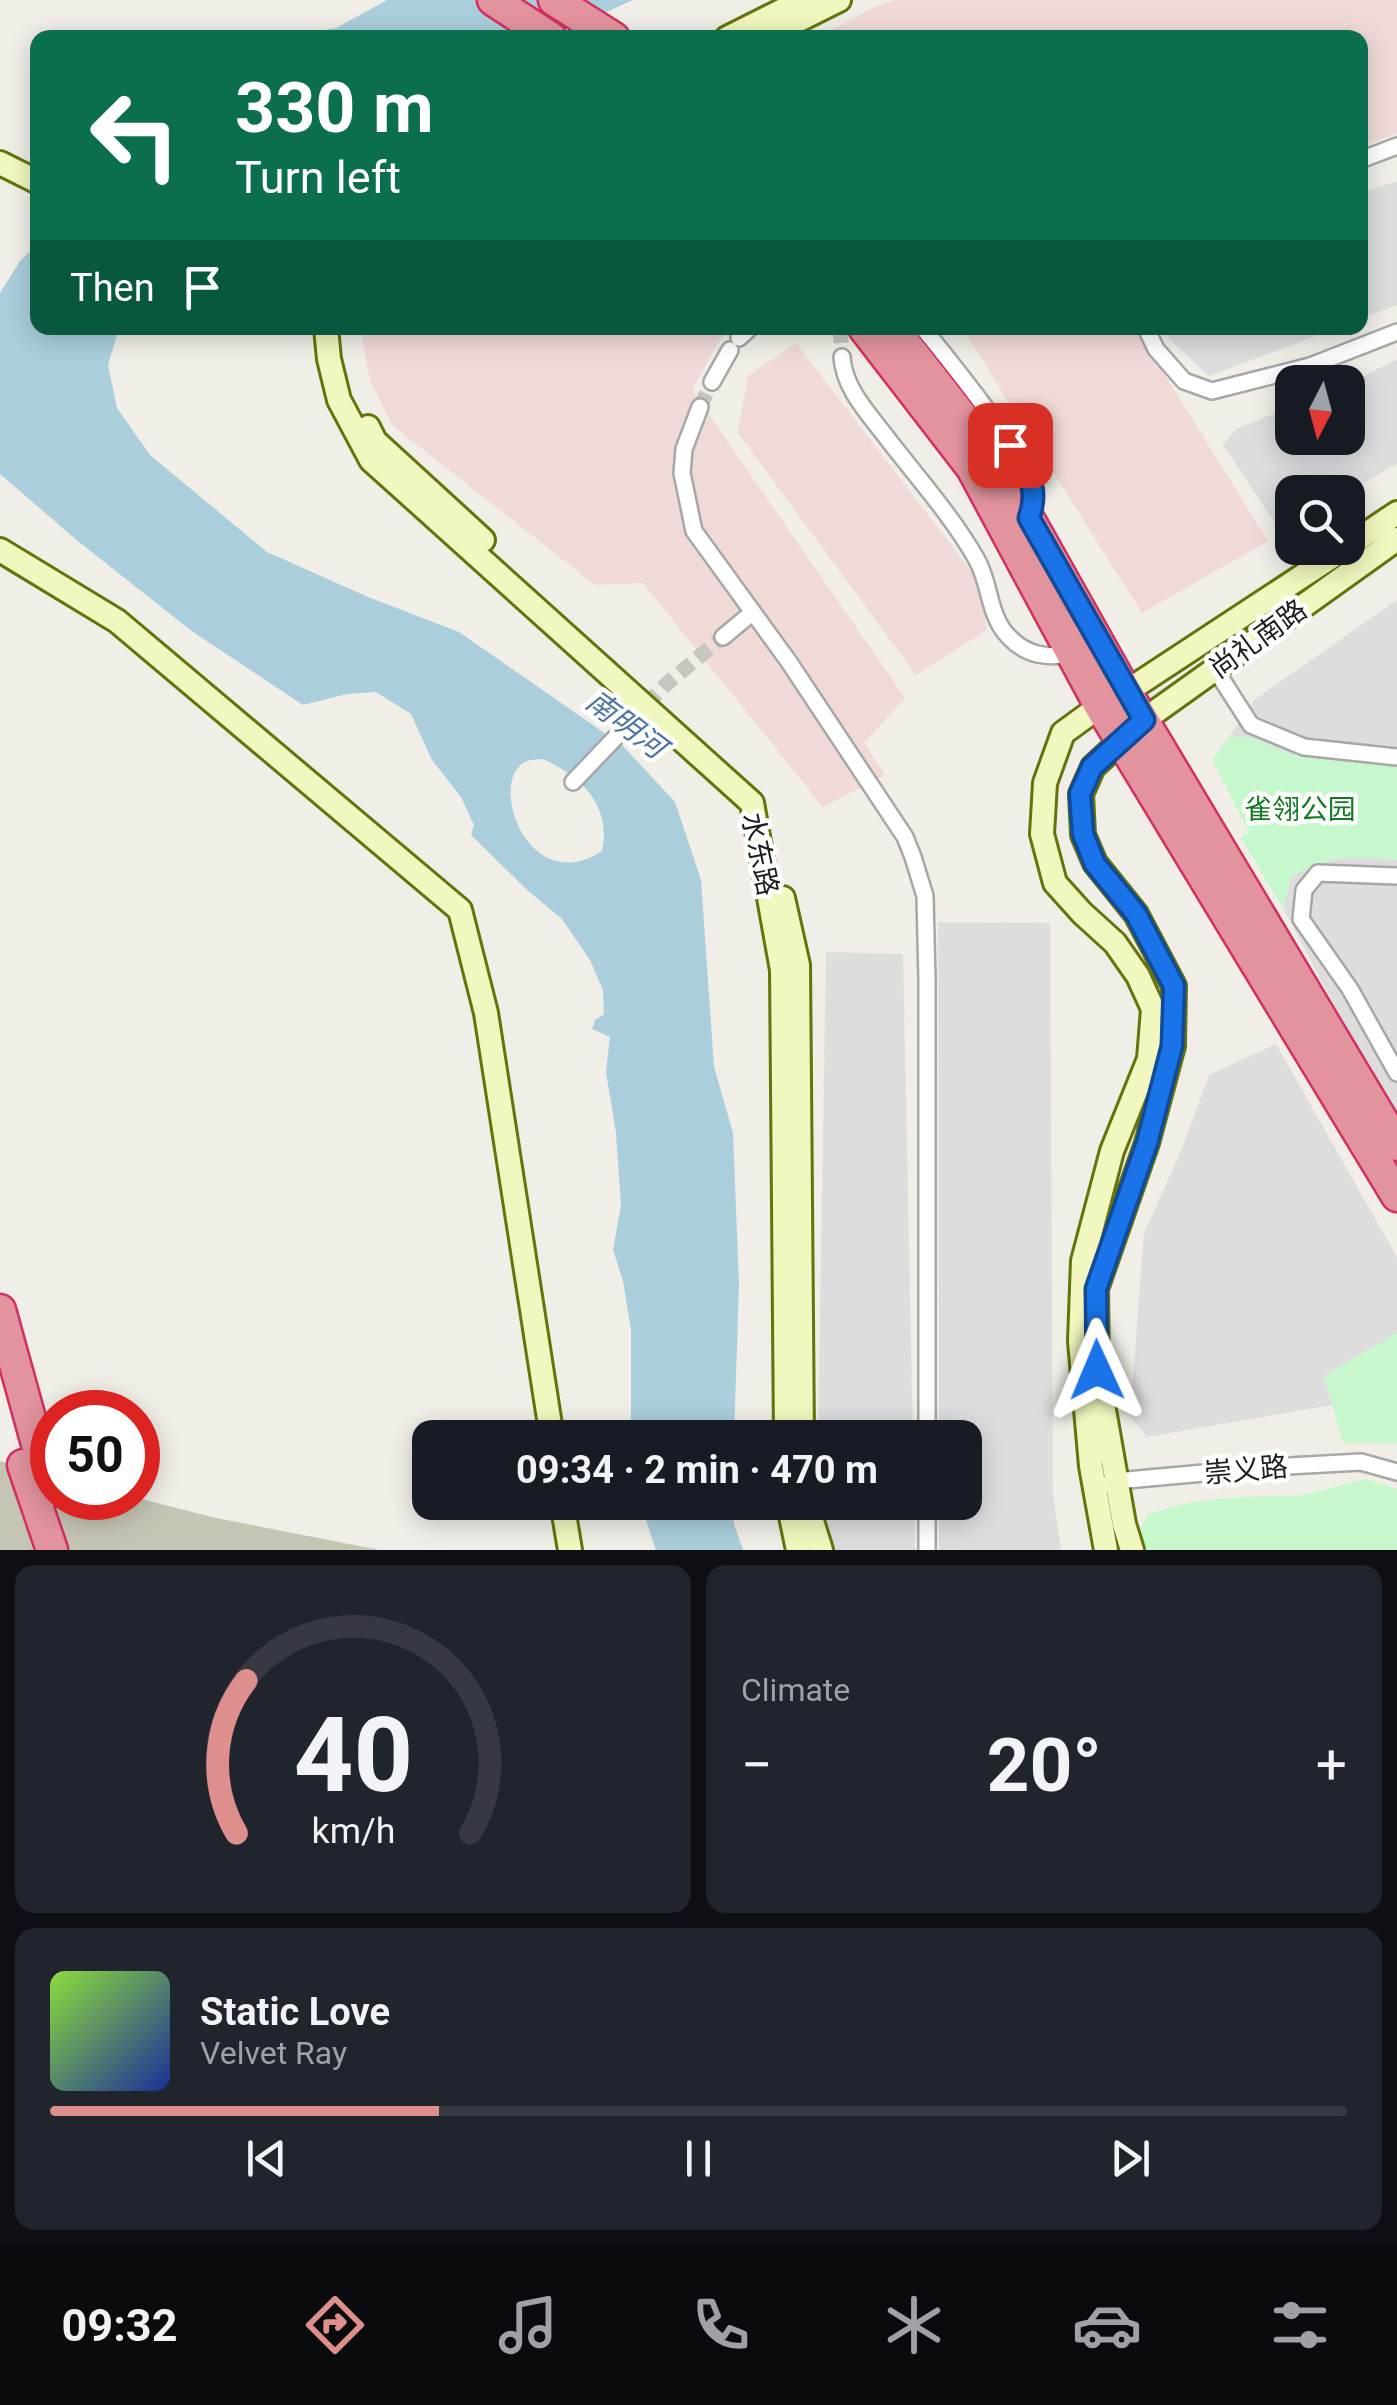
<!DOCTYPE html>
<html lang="en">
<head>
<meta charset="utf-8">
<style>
  :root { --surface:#171b24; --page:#20242c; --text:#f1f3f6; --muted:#9ea1a6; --line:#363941; --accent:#de8e8c }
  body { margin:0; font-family:Roboto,"Noto Sans SC",sans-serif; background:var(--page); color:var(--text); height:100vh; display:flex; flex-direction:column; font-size:38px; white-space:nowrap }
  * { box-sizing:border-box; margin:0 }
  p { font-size:32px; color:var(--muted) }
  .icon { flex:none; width:55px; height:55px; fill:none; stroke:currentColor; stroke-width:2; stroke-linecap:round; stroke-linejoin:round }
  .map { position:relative; height:1550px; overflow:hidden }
  .sheet { display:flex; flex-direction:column; gap:15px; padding:15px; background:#0d0f14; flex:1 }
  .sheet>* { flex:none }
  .hud { position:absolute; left:30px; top:30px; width:1338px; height:305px; border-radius:20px; box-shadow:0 5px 25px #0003; background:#0b6e4f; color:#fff; overflow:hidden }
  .needle { width:65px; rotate:186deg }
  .buttons { position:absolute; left:1275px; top:365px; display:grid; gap:20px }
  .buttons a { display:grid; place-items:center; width:90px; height:90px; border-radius:20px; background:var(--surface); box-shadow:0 5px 25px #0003; font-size:50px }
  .speed { position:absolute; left:30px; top:1390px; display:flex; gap:20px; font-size:50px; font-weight:700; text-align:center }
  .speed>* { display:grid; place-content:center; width:130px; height:130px; border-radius:50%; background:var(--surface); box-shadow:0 5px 25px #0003; line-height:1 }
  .speed .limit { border:15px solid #d22; background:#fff; color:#111 }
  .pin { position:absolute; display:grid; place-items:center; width:85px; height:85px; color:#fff; margin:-42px; border-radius:20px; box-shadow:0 5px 15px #0006 }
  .me { position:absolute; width:110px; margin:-55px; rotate:359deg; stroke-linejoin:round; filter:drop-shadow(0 0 8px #0008) }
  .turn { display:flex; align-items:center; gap:35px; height:210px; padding:0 40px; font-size:45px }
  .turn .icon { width:130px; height:130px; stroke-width:2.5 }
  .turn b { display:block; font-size:70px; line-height:85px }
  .then { display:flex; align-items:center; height:95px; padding:0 40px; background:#0003; gap:20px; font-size:38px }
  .big { font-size:75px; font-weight:700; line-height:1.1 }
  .sheet .widget { flex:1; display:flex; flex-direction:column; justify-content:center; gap:15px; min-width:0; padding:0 35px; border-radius:20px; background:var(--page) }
  .sheet .dial { align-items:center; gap:0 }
  .dial svg { height:260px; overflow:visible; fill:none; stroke:var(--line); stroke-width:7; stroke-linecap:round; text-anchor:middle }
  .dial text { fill:var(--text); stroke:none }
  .song { display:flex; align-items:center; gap:30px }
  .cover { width:120px; height:120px; border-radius:15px; background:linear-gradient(135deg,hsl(90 70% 55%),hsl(230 70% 35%)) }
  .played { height:10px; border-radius:5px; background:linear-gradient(90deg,var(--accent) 30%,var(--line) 30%) }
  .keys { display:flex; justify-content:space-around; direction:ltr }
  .heat { display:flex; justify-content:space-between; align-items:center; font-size:55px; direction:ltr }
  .sheet .tiles { flex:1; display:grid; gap:15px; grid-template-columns:1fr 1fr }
  .widget:last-child { grid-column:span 2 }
  .trip { position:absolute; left:412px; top:1420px; width:570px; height:100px; border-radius:20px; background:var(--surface); box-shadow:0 5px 25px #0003; font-weight:700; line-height:100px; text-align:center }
  .tabs { display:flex; height:160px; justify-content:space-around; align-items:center; background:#090b0e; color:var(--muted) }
  .tabs .icon { width:70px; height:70px }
  .tabs .active { color:var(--accent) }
  .tabs b { font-size:45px; color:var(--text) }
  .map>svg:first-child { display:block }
</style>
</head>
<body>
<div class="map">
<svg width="1397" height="1550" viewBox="0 0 1397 1550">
  <rect width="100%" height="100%" fill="#f0eee7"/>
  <path fill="#dedddd" d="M 1397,181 L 1397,305 L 1360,319 L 1360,194 Z
    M 1168,328 L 1337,328 L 1209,376 L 1169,339 Z
    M 1397,359 L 1397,464 L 1347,492 L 1292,492 L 1292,524 L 1280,531 L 1223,445 L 1236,429 L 1292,406 L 1292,438 L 1348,438 L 1348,384 Z
    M 1397,600 L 1397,767 L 1291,754 L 1249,737 L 1229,737 L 1254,700 Z
    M 1358,856 L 1397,860 L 1397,1113 L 1337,1010 L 1283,908 L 1292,876 L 1318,862 Z
    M 938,922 L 1050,923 L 1053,1494 L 1061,1550 L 939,1550 L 939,1503 L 965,1502 L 965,1438 L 939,1437 Z
    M 826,952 L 903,954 L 913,1437 L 818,1437 Z
    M 1276,1044 L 1397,1257 L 1397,1333 L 1324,1376 L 1332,1405 L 1147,1437 L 1130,1416 L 1144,1233 L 1181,1151 L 1209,1075 Z
    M 820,1503 L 914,1503 L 915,1550 L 833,1550 Z"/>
  <path fill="#f0dad8" d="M 895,0 L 1397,0 L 1397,134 L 1360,146 L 1360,38 L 818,37 L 874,7 Z
    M 360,328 L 730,328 L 718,343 L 692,390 L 905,698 L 864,743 L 885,775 L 823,807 L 643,583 L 595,585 L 393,426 L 370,381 Z
    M 962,328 L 1136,328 L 1268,541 L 1142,613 Z
    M 796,343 L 978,580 L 987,630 L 916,675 L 738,433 L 748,376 Z"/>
  <path fill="#c4c5b3" d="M 0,1461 L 52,1475 L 52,1498 L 137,1498 L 216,1518 L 380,1550 L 0,1550 Z"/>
  <path fill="#c7f7cd" d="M 1229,737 L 1249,737 L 1291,754 L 1397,767 L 1397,860 C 1354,856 1331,855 1292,876 L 1283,908 L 1241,838 L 1249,832 L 1212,760 Z
    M 1397,1333 L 1397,1443 L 1343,1443 L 1324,1376 Z
    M 1366,1479 L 1397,1489 L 1397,1550 L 1144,1550 L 1139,1531 L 1148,1514 L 1188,1503 L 1225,1498 L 1303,1495 Z"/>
  <path fill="#aacedb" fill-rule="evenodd" d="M 387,0 L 633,0 L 550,37 L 294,38 L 338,27 Z
    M 37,245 L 38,328 L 119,328 L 108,365 L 117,408 L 150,455 L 267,552 L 368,597 L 459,632 L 623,746 L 675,802 L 701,880 L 714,1067 L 733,1133 L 739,1285 L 734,1437 L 631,1437 L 631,1330 L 623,1281 L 613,1250 L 621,1205 L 616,1133 L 606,1072 L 610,1037 L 592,1029 L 595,1020 L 604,1014 L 603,990 L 590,960 L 562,919 L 526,889 L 471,835 L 474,825 L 461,797 L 432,760 L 411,714 L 376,692 L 347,694 L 303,705 L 193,632 L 79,542 L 0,474 L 0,293 L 20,261 ZM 543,759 C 581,776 612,806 602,851 C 528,900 485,779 527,761 C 528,760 542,759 543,759 Z
    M 640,1503 L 734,1503 L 734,1524 L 743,1550 L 656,1550 Z"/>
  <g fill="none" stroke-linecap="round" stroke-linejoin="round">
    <path stroke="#c6c5bf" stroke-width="15" stroke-dasharray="15 8" stroke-linecap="butt" d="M 840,328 L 842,357
      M 700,407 L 712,382
      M 615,738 L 664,686 L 723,637"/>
    <g stroke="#a7a7a7" stroke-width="20">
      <path id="street" d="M 1360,160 L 1397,146
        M 923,328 C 946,357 1037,466 1035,499 C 1034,505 1031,509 1030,514
        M 1146,328 L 1156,349 L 1184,381 L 1212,391 L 1310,366 L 1397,332
        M 739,338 L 750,328
        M 842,357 C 844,390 871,416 890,442 C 919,479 954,519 977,560 C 991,585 988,616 1009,637 C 1027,656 1047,658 1072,654
        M 712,382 L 730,350
        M 700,407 L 684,449 L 682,473 L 694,531 L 789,662 L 905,837 L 913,857 L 925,896 L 927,980 L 927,1438
        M 723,637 L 753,612
        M 1215,669 L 1251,725 L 1304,747 L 1397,757
        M 573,782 L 615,738
        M 1397,876 L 1318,873 L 1304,890 L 1301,919 L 1350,989 L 1397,1073
        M 1108,1484 L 1116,1481 L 1269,1467 L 1361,1462 L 1397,1472
        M 927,1550 L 927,1502"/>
    </g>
    <g stroke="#64740a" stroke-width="28">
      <path id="secondary" d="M 727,38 L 803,0
        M 763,38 L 839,0
        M 0,163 L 38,182
        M 326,328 L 329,359 L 339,400 L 371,460 L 752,803 L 782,970 L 786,1438
        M 368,427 L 375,441 L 483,540
        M 1348,546 L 1397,513
        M 0,550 L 117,621 L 460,910 L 486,1013 L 552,1438
        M 783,898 L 798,965 L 802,1438
        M 562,1502 L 570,1550
        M 788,1502 L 798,1550
        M 806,1502 L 821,1550
        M 1106,1550 L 1091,1466 L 1080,1341 L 1083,1261 L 1112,1151 L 1149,1059 L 1153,1009 L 1138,976 L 1115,943 L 1082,913 L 1055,883 L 1042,834 L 1045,783 L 1063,733 L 1100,706 L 1126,692 L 1345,548
        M 1132,1550 L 1124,1524 L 1097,1370 L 1096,1289 L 1147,1143 L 1173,1046 L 1174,986 L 1136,914 L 1095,863 L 1083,835 L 1081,794 L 1093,767 L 1144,720 L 1397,539"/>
    </g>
    <g stroke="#d32f60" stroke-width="35">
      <path id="highway" d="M 493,0 L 551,38
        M 554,0 L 614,38
        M 864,328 L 972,468 L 1100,706 L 1397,1196
        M 893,328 L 995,459 L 1126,692 L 1397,1145
        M 0,1310 L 37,1444 L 52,1491
        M 23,1465 L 52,1550"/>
    </g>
    <use href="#street" stroke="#fff" stroke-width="15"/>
    <use href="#secondary" stroke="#f1f7be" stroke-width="22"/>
    <use href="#highway" stroke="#e3939e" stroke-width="30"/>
  </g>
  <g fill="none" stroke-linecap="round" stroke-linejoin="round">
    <g stroke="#114b97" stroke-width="25">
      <path id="route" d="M 1010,445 C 1027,474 1040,485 1029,518 L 1144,720 L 1092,767 L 1080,794 L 1083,834 L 1095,864 L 1136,914 L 1174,986 L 1172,1046 L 1147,1143 L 1096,1289 L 1097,1370"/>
    </g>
    <use href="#route" stroke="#1a73e8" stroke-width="18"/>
  </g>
  <g text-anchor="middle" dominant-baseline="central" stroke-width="9" stroke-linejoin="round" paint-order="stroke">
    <g font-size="28" fill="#202020" stroke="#fff">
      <text transform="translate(1258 639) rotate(-36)">尚礼南路</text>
      <text transform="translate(760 854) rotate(78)">水东路</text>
      <text transform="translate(1246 1470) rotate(-5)">崇义路</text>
    </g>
    <g font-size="28" fill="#117b1f" stroke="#fff">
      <text x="1300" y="809">雀翎公园</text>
    </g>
    <g font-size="30" font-style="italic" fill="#4d75a4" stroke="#fff">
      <text transform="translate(626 724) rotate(37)">南明河</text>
    </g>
  </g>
</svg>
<div class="buttons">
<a><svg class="needle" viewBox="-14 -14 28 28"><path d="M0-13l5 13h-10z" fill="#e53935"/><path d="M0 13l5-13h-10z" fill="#9ea1a6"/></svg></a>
<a><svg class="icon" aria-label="search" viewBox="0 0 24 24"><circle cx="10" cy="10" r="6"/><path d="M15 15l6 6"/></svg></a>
</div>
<div class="speed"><div class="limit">50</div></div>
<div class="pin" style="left:1010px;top:445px;background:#d93025"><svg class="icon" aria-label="arrive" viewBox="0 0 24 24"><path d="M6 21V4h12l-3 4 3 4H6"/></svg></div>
<svg class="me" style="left:1097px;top:1370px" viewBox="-20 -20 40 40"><path d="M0-17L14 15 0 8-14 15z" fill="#1a73e8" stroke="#fff" stroke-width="4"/></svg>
<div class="trip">09:34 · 2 min · 470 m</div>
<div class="hud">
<div class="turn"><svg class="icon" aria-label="left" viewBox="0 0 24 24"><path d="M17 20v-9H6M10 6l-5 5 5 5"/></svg><div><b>330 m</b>Turn left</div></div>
<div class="then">Then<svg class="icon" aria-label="arrive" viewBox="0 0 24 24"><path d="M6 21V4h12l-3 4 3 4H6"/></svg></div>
</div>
</div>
<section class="sheet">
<div class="tiles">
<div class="widget dial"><svg viewBox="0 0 100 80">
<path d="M14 69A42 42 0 1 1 86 69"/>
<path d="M14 69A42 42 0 0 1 17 22" stroke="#de8e8c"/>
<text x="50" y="56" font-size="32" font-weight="700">40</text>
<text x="50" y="72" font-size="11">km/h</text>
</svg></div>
<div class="widget"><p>Climate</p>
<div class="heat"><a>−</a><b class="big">20°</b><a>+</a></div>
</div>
<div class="widget">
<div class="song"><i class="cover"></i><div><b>Static Love</b><p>Velvet Ray</p></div></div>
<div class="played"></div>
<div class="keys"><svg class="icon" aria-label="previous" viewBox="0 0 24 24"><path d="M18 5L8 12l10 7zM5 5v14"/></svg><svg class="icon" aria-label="pause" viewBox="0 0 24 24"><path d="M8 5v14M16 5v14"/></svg><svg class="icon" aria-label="next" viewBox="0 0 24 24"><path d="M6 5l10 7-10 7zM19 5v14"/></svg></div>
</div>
</div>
</section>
<nav class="tabs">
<b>09:32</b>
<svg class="icon active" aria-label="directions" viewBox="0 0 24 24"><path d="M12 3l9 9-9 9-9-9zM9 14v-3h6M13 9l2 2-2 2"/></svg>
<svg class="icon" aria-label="music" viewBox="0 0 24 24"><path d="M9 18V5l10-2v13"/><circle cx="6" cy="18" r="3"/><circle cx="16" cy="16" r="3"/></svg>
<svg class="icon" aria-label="phone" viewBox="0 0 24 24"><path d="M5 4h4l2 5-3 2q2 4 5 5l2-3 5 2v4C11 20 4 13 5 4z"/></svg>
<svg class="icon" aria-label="climate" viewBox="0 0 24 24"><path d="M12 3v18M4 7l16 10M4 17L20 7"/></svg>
<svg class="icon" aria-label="car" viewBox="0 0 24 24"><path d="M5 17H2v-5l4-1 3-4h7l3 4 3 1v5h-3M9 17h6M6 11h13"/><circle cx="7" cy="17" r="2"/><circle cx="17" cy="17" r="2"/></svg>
<svg class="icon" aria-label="filters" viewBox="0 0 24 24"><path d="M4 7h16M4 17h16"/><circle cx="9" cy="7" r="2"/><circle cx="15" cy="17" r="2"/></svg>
</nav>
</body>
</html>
